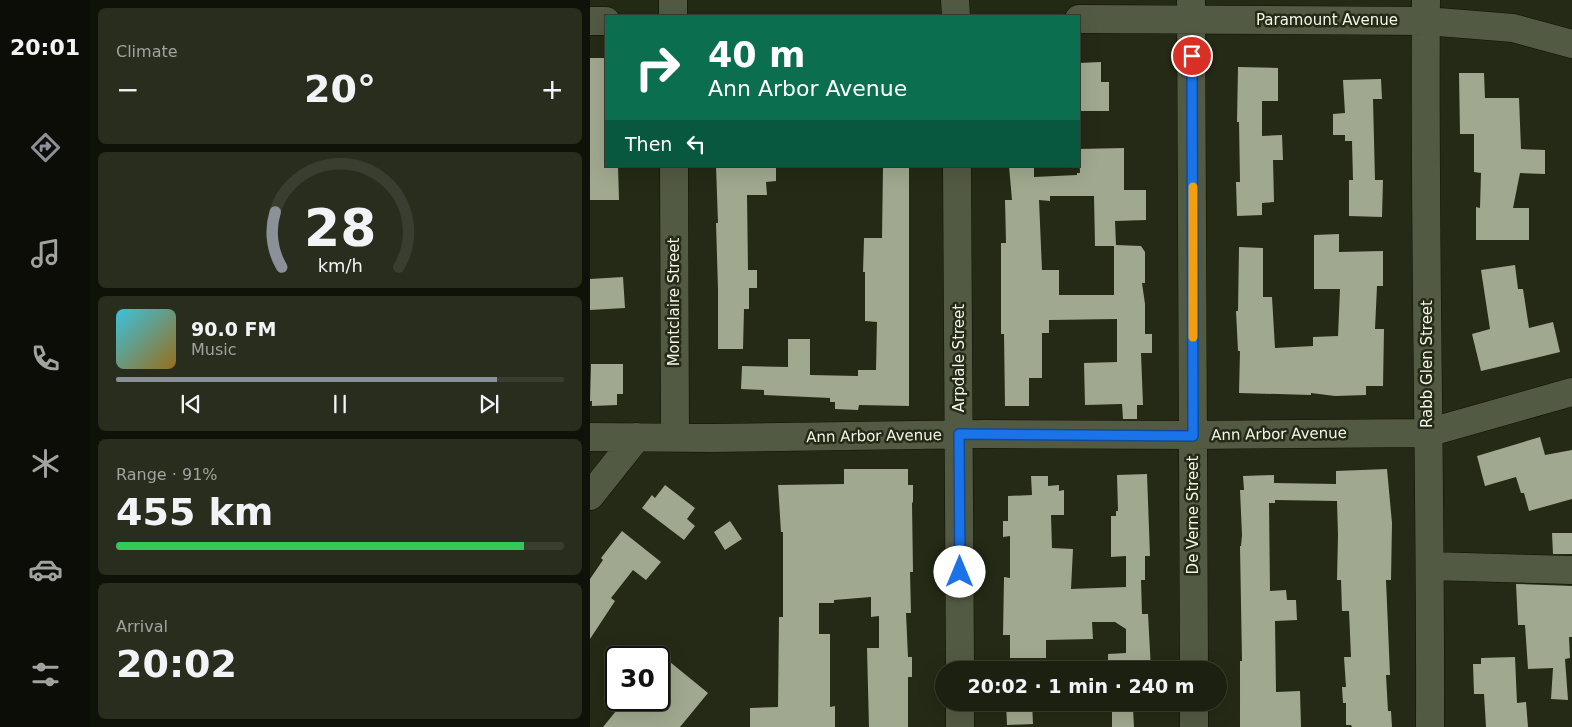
<!DOCTYPE html>
<html lang="en">
<head>
<meta charset="utf-8">
<style>
  :root { --surface:#1b2010; --page:#282d1e; --text:#f1f3f6; --muted:#a0a39f; --line:#393e30; --accent:#8c9099 }
  body { margin:0; font-family:"DejaVu Sans",sans-serif; background:var(--page); color:var(--text); height:100vh; display:flex; flex-direction:column; font-size:19px; white-space:nowrap }
  * { box-sizing:border-box; margin:0 }
  p { font-size:16px; color:var(--muted) }
  .icon { flex:none; width:28px; height:28px; fill:none; stroke:currentColor; stroke-width:2; stroke-linecap:round; stroke-linejoin:round }
  .map { position:relative; flex:1; overflow:hidden }
  .panel { display:flex; flex-direction:column; gap:8px; padding:8px; background:#0f1209; width:500px }
  .panel>* { flex:none }
  .guide { position:absolute; left:15px; top:15px; width:475px; height:152px; border-radius:0px; box-shadow:0 5px 20px #0002,0 0 0 1px var(--line); background:#0b6e4f; color:#fff; overflow:hidden }
  .speed { position:absolute; left:15px; top:646px; display:flex; gap:10px; font-size:25px; font-weight:700; text-align:center }
  .speed>* { display:grid; place-content:center; width:65px; height:65px; border-radius:50%; background:var(--surface); box-shadow:0 5px 20px #0002,0 0 0 1px var(--line); line-height:1 }
  .speed .limit { border:2px solid #111; border-radius:8px; background:#fff; color:#111 }
  .pin { position:absolute; display:grid; place-items:center; width:42px; height:42px; color:#fff; margin:-21px; border:2px solid #fff; border-radius:50%; box-shadow:0 1px 5px #0007 }
  .me { position:absolute; width:55px; margin:-28px; rotate:0deg; stroke-linejoin:round; filter:drop-shadow(0 0 4px #0008) }
  .turn { display:flex; align-items:center; gap:18px; height:105px; padding:0 20px; font-size:22px }
  .turn .icon { width:65px; height:65px; stroke-width:2.5 }
  .turn b { display:block; font-size:35px; line-height:42px }
  .then { display:flex; align-items:center; height:48px; padding:0 20px; background:#0003; gap:10px; font-size:19px }
  .big { font-size:38px; font-weight:800; line-height:1.1 }
  .panel .tile { flex:1; display:flex; flex-direction:column; justify-content:center; gap:8px; min-width:0; padding:0 18px; border-radius:8px; background:var(--page) }
  .panel .dial { align-items:center; gap:0 }
  .dial svg { height:130px; overflow:visible; fill:none; stroke:var(--line); stroke-width:7; stroke-linecap:round; text-anchor:middle }
  .dial text { fill:var(--text); stroke:none }
  .song { display:flex; align-items:center; gap:15px }
  .cover { width:60px; height:60px; border-radius:8px; background:linear-gradient(135deg,hsl(190 70% 55%),hsl(40 70% 35%)) }
  .played { height:5px; border-radius:2px; background:linear-gradient(90deg,var(--accent) 85%,var(--line) 85%) }
  .keys { display:flex; justify-content:space-around; direction:ltr }
  .heat { display:flex; justify-content:space-between; align-items:center; font-size:28px; direction:ltr }
  .charge { height:8px; border-radius:4px; background:linear-gradient(90deg,#34c759 91%,var(--line) 0) }
  .trip { position:absolute; left:345px; top:661px; width:292px; height:50px; border-radius:25px; background:var(--surface); box-shadow:0 5px 20px #0002,0 0 0 1px var(--line); font-weight:800; line-height:50px; text-align:center }
  main { display:flex; flex:1; min-height:0 }
  .tabs { display:flex; flex-direction:column; width:90px; justify-content:space-around; align-items:center; background:#0b0d06; color:var(--muted) }
  .tabs .icon { width:35px; height:35px }
  .tabs .current { color:var(--accent) }
  .tabs b { font-size:22px; color:var(--text) }
  .map>svg:first-child { display:block }
</style>
</head>
<body>
<main>
<nav class="tabs">
<b>20:01</b>
<svg class="icon current" aria-label="directions" viewBox="0 0 24 24"><path d="M12 3l9 9-9 9-9-9zM9 14v-3h6M13 9l2 2-2 2"/></svg>
<svg class="icon" aria-label="music" viewBox="0 0 24 24"><path d="M9 18V5l10-2v13"/><circle cx="6" cy="18" r="3"/><circle cx="16" cy="16" r="3"/></svg>
<svg class="icon" aria-label="phone" viewBox="0 0 24 24"><path d="M5 4h4l2 5-3 2q2 4 5 5l2-3 5 2v4C11 20 4 13 5 4z"/></svg>
<svg class="icon" aria-label="climate" viewBox="0 0 24 24"><path d="M12 3v18M4 7l16 10M4 17L20 7"/></svg>
<svg class="icon" aria-label="car" viewBox="0 0 24 24"><path d="M5 17H2v-5l4-1 3-4h7l3 4 3 1v5h-3M9 17h6M6 11h13"/><circle cx="7" cy="17" r="2"/><circle cx="17" cy="17" r="2"/></svg>
<svg class="icon" aria-label="filters" viewBox="0 0 24 24"><path d="M4 7h16M4 17h16"/><circle cx="9" cy="7" r="2"/><circle cx="15" cy="17" r="2"/></svg>
</nav>
<section class="panel">
<div class="tile"><p>Climate</p>
<div class="heat"><a>−</a><b class="big">20°</b><a>+</a></div>
</div>
<div class="tile dial"><svg viewBox="0 0 100 80">
<path d="M14 69A42 42 0 1 1 86 69"/>
<path d="M14 69A42 42 0 0 1 10 35" stroke="#8c9099"/>
<text x="50" y="56" font-size="32" font-weight="700">28</text>
<text x="50" y="72" font-size="11">km/h</text>
</svg></div>
<div class="tile">
<div class="song"><i class="cover"></i><div><b>90.0 FM</b><p>Music</p></div></div>
<div class="played"></div>
<div class="keys"><svg class="icon" aria-label="previous" viewBox="0 0 24 24"><path d="M18 5L8 12l10 7zM5 5v14"/></svg><svg class="icon" aria-label="pause" viewBox="0 0 24 24"><path d="M8 5v14M16 5v14"/></svg><svg class="icon" aria-label="next" viewBox="0 0 24 24"><path d="M6 5l10 7-10 7zM19 5v14"/></svg></div>
</div>
<div class="tile"><p>Range · 91%</p><b class="big">455 km</b><div class="charge"></div></div>
<div class="tile"><p>Arrival</p><b class="big">20:02</b></div>
</section>
<div class="map">
<svg width="982" height="727" viewBox="0 0 982 727">
  <rect width="100%" height="100%" fill="#242a15"/>
  <path fill="#a0a98f" fill-rule="evenodd" d="M 0,58 L 16,58 L 16,166 L 28,166 L 29,200 L 0,200 Z
    M 511,62 L 511,82 L 519,82 L 519,111 L 489,111 L 489,63 Z
    M 648,67 L 688,68 L 688,101 L 672,101 L 672,136 L 692,135 L 693,160 L 683,160 L 684,202 L 672,203 L 672,215 L 647,216 L 646,182 L 650,182 L 649,122 L 647,122 Z
    M 869,73 L 894,73 L 895,98 L 929,98 L 931,149 L 955,150 L 955,174 L 930,173 L 923,208 L 939,208 L 939,240 L 886,240 L 886,207 L 890,208 L 891,173 L 884,172 L 884,134 L 870,134 Z
    M 791,79 L 792,99 L 783,99 L 785,180 L 793,180 L 792,217 L 759,216 L 759,180 L 763,180 L 762,141 L 755,141 L 755,135 L 743,135 L 743,114 L 755,113 L 753,80 Z
    M 534,148 L 534,190 L 556,190 L 556,220 L 525,221 L 526,245 L 551,246 L 555,252 L 555,283 L 552,283 L 555,304 L 555,334 L 562,334 L 562,353 L 551,353 L 553,405 L 547,405 L 547,419 L 533,419 L 532,404 L 495,405 L 494,363 L 527,362 L 527,319 L 459,320 L 459,333 L 452,333 L 452,378 L 439,378 L 439,406 L 415,406 L 414,334 L 411,334 L 411,243 L 416,243 L 415,200 L 422,200 L 419,166 L 444,166 L 444,177 L 487,175 L 487,173 L 490,173 L 489,149 ZM 460,196 L 504,196 L 505,246 L 524,246 L 524,295 L 469,295 L 469,270 L 452,270 L 449,200 L 460,201 Z
    M 126,166 L 186,166 L 186,181 L 176,182 L 177,195 L 157,195 L 158,270 L 167,270 L 167,288 L 159,288 L 159,309 L 154,309 L 153,349 L 128,349 L 128,289 L 126,223 L 128,223 Z
    M 293,166 L 319,166 L 319,406 L 269,405 L 268,410 L 245,409 L 245,402 L 240,402 L 240,398 L 174,395 L 174,390 L 151,389 L 152,366 L 198,367 L 198,339 L 220,339 L 220,375 L 268,376 L 268,370 L 286,370 L 287,322 L 275,321 L 275,272 L 273,272 L 274,238 L 292,238 Z
    M 749,234 L 749,252 L 793,251 L 793,286 L 787,286 L 785,329 L 794,329 L 793,386 L 776,386 L 776,395 L 745,396 L 721,393 L 721,395 L 649,393 L 650,351 L 648,351 L 646,311 L 648,311 L 649,247 L 673,248 L 673,297 L 682,297 L 685,348 L 723,346 L 723,337 L 748,336 L 750,289 L 724,289 L 724,235 Z
    M 925,265 L 928,289 L 933,289 L 939,328 L 963,322 L 970,352 L 891,371 L 882,334 L 900,329 L 891,270 Z
    M 33,277 L 35,308 L 0,310 L 0,279 Z
    M 1,364 L 33,364 L 33,394 L 27,394 L 27,405 L 2,406 L 2,401 L 0,401 Z
    M 950,437 L 955,455 L 982,450 L 982,499 L 939,511 L 934,493 L 931,493 L 926,477 L 895,486 L 887,456 Z
    M 254,469 L 318,469 L 318,485 L 323,485 L 323,502 L 322,503 L 323,572 L 320,572 L 321,613 L 316,613 L 318,657 L 322,657 L 322,677 L 318,677 L 318,727 L 279,727 L 277,648 L 289,648 L 289,616 L 281,617 L 281,597 L 244,600 L 244,603 L 229,603 L 229,634 L 240,634 L 240,707 L 245,706 L 245,727 L 160,727 L 160,708 L 188,707 L 189,617 L 193,617 L 193,532 L 191,532 L 188,485 L 254,484 Z
    M 797,469 L 802,523 L 801,580 L 796,580 L 800,675 L 796,675 L 798,711 L 801,711 L 802,727 L 762,727 L 761,725 L 756,725 L 756,703 L 753,703 L 752,687 L 756,687 L 754,657 L 761,657 L 759,611 L 752,611 L 751,580 L 747,580 L 748,535 L 747,501 L 685,500 L 685,503 L 679,503 L 680,591 L 696,590 L 697,600 L 706,600 L 707,620 L 685,621 L 686,692 L 710,691 L 711,727 L 650,727 L 650,661 L 652,661 L 650,546 L 651,546 L 652,535 L 650,490 L 654,490 L 653,476 L 684,475 L 684,483 L 746,484 L 746,471 Z
    M 557,474 L 560,556 L 555,556 L 555,580 L 551,580 L 552,614 L 558,614 L 561,670 L 518,670 L 518,654 L 536,653 L 536,629 L 525,622 L 502,622 L 503,639 L 456,640 L 456,658 L 420,658 L 420,635 L 413,635 L 414,577 L 420,578 L 420,536 L 413,537 L 413,521 L 418,521 L 418,496 L 442,495 L 441,476 L 458,476 L 458,486 L 469,485 L 469,491 L 474,490 L 474,515 L 461,515 L 462,548 L 483,549 L 481,589 L 536,587 L 536,556 L 521,557 L 521,516 L 526,516 L 526,511 L 528,511 L 527,475 Z
    M 75,485 L 105,508 L 97,519 L 105,526 L 94,540 L 52,508 L 62,495 L 65,498 Z
    M 140,521 L 152,539 L 135,550 L 124,532 Z
    M 32,531 L 71,562 L 56,580 L 43,570 L 21,598 L 25,601 L 0,639 L 0,579 L 13,560 L 11,558 Z
    M 962,533 L 982,533 L 982,554 L 963,554 Z
    M 926,584 L 982,586 L 982,637 L 979,637 L 980,658 L 975,659 L 978,700 L 961,699 L 963,668 L 938,669 L 935,625 L 928,625 Z
    M 69,653 L 118,693 L 90,727 L 13,727 L 35,700 L 69,700 Z
    M 925,657 L 927,703 L 936,702 L 938,727 L 896,727 L 894,694 L 884,694 L 883,664 L 891,664 L 891,658 Z
    M 416,702 L 442,702 L 443,724 L 417,725 Z
    M 522,709 L 543,709 L 544,727 L 522,727 Z"/>
  <g fill="none" stroke-linecap="round" stroke-linejoin="round">
    <g stroke="#0d1301" stroke-width="29">
      <path id="minor" d="M 365,0 L 366,16
        M 601,0 L 604,670
        M 836,0 C 834,242 841,485 840,727
        M 83,16 L 83,0
        M 489,19 L 836,21 L 923,28 L 982,44
        M 0,21 L 16,21
        M 84,166 L 85,437
        M 367,166 L 370,670
        M 0,437 L 122,438 L 395,434 L 603,435 L 837,433 L 982,392
        M 0,496 L 47,437
        M 840,566 L 982,570
        M 370,702 L 370,727
        M 604,702 L 604,727"/>
    </g>
    <use href="#minor" stroke="#535a43" stroke-width="28"/>
  </g>
  <g fill="none" stroke-linecap="round" stroke-linejoin="round">
    <g stroke="#114b97" stroke-width="12">
      <path id="route" d="M 370,572 L 369,434 L 603,436 L 602,56"/>
    </g>
    <use href="#route" stroke="#1a73e8" stroke-width="9"/>
    <path stroke="#f59e0b" stroke-width="9" d="M 603,187 L 603,337"/>
  </g>
  <g text-anchor="middle" dominant-baseline="central" stroke-width="5" stroke-linejoin="round" paint-order="stroke">
    <g font-size="15" fill="#f1f6e8" stroke="#242a15">
      <text x="737" y="20">Paramount Avenue</text>
      <text transform="translate(84 302) rotate(-90)">Montclaire Street</text>
      <text transform="translate(369 358) rotate(-90)">Arpdale Street</text>
      <text transform="translate(837 364) rotate(-90)">Rabb Glen Street</text>
      <text transform="translate(689 434) rotate(-1)">Ann Arbor Avenue</text>
      <text transform="translate(284 436) rotate(-1)">Ann Arbor Avenue</text>
      <text transform="translate(603 515) rotate(-90)">De Verne Street</text>
    </g>
  </g>
</svg>
<div class="speed"><div class="limit">30</div></div>
<div class="pin" style="left:602px;top:56px;background:#d93025"><svg class="icon" aria-label="arrive" viewBox="0 0 24 24"><path d="M6 21V4h12l-3 4 3 4H6"/></svg></div>
<svg class="me" style="left:370px;top:572px" viewBox="-20 -20 40 40"><circle r="19" fill="#fff"/><path d="M0-13L10 11 0 6-10 11z" fill="#1a73e8"/></svg>
<div class="trip">20:02 · 1 min · 240 m</div>
<div class="guide">
<div class="turn"><svg class="icon" aria-label="right" viewBox="0 0 24 24"><path d="M7 20v-9h11M14 6l5 5-5 5"/></svg><div><b>40 m</b>Ann Arbor Avenue</div></div>
<div class="then">Then<svg class="icon" aria-label="left" viewBox="0 0 24 24"><path d="M17 20v-9H6M10 6l-5 5 5 5"/></svg></div>
</div>
</div>
</main>
</body>
</html>
